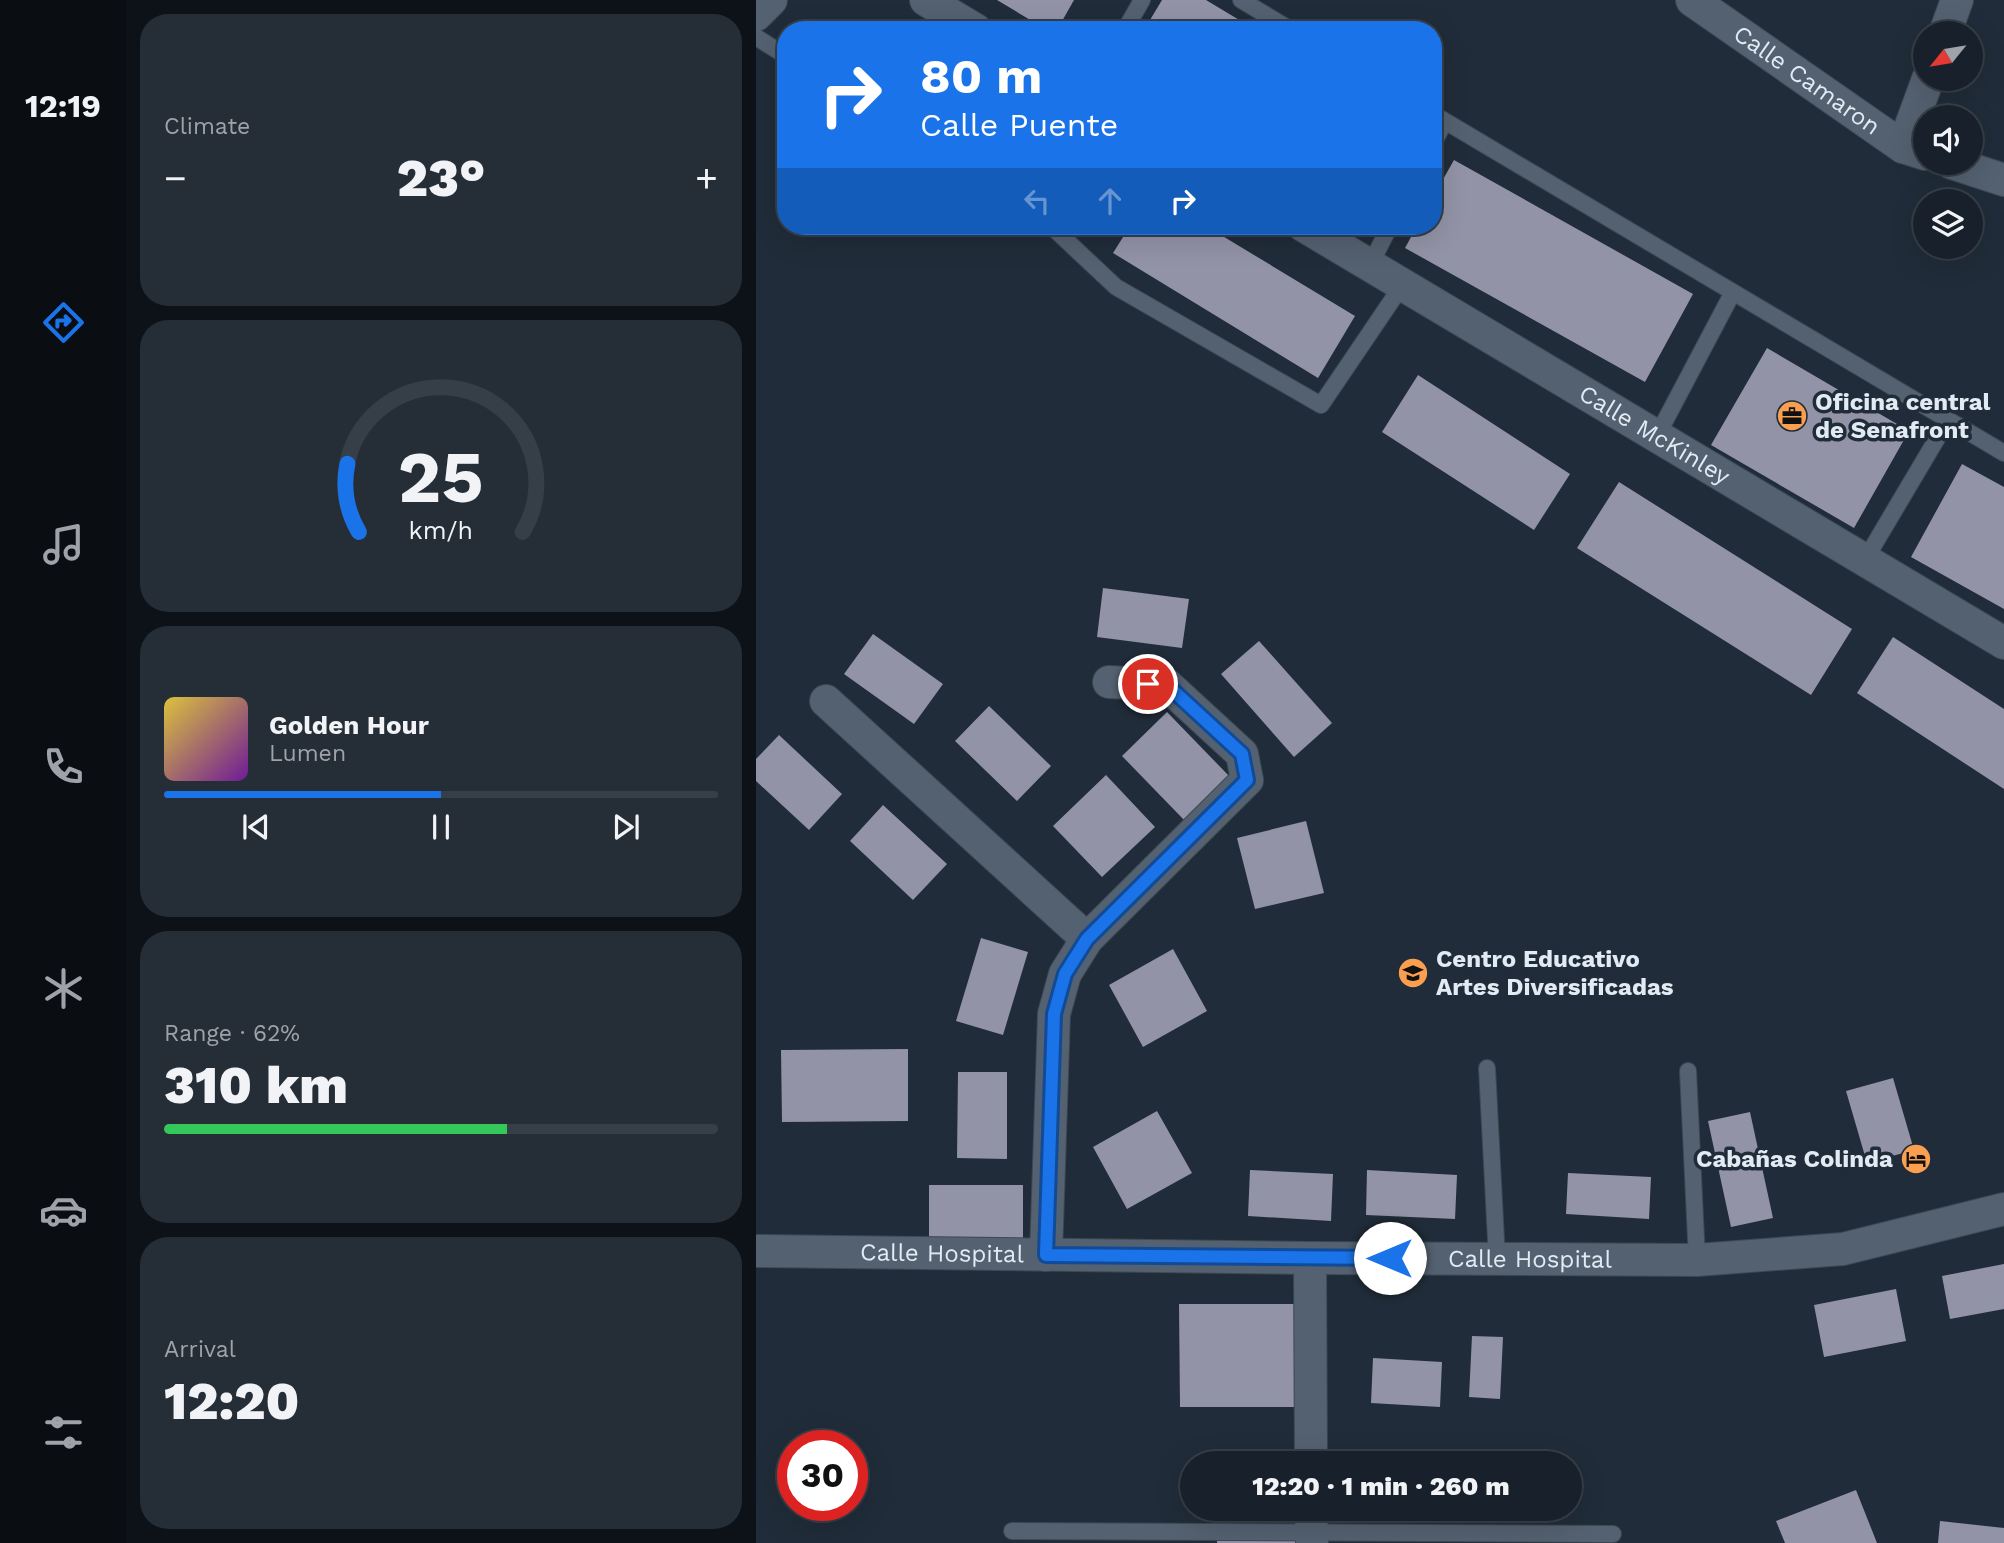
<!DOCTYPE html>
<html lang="en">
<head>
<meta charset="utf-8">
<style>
  :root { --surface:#18212b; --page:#252e37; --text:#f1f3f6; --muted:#9fa3a9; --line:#363e47; --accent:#1a73e8 }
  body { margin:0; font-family:"Work Sans",sans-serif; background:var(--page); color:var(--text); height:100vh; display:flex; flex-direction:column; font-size:26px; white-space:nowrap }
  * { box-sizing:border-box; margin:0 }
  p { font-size:23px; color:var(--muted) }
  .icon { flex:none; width:38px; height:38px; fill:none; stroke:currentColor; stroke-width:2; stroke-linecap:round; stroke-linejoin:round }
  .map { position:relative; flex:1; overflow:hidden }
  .details { display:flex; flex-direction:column; gap:14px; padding:14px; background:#0d1218; width:630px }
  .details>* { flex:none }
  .guide { position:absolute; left:21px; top:21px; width:665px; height:214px; border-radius:28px; box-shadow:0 7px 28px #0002,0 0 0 2px var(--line); background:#1a73e8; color:#fff; overflow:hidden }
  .needle { width:46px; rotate:240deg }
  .tools { position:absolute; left:1157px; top:21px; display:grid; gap:14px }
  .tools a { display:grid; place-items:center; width:70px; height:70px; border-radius:50%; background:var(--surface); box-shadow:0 7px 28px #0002,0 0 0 2px var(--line); font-size:35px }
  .speed { position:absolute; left:21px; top:1430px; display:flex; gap:14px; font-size:35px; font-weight:700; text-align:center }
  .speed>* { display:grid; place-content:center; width:91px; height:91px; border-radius:50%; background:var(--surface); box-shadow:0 7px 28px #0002,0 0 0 2px var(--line); line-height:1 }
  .speed .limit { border:10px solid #d22; background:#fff; color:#111 }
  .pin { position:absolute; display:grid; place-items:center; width:60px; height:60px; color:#fff; margin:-30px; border:4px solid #fff; border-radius:50%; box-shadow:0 2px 7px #0007 }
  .me { position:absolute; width:77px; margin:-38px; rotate:270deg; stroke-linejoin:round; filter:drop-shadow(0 0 5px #0008) }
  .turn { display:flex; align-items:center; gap:24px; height:147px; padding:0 28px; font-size:32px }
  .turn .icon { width:91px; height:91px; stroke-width:2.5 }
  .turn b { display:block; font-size:49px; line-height:60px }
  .lanes { display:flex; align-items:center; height:66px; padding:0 28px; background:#0003; justify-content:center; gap:35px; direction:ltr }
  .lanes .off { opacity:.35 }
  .big { font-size:52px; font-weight:800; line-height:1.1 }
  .details .widget { flex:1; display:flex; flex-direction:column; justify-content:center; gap:10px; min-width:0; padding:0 24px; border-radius:28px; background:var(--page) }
  .details .dial { align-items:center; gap:0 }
  .dial svg { height:182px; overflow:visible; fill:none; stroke:var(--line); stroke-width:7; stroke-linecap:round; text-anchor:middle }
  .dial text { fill:var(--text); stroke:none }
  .song { display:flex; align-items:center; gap:21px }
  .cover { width:84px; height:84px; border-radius:10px; background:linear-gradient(135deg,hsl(50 70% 55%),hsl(280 70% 35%)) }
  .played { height:7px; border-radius:4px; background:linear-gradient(90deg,var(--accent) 50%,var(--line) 50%) }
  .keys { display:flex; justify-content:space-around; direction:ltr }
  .heat { display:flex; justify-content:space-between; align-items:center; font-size:38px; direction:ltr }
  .charge { height:10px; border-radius:5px; background:linear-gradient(90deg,#34c759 62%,var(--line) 0) }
  .trip { position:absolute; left:424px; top:1451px; width:402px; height:70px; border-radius:35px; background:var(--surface); box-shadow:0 7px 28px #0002,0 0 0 2px var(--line); font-weight:800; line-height:70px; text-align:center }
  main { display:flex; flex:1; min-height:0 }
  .tabs { display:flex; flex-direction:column; width:126px; justify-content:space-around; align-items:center; background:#0a0d11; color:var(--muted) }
  .tabs .icon { width:49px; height:49px }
  .tabs .active { color:var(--accent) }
  .tabs b { font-size:32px; color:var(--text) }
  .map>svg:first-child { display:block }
</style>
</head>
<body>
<main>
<nav class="tabs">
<b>12:19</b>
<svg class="icon active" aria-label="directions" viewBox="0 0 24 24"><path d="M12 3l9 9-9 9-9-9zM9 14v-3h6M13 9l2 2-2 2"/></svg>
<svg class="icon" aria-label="music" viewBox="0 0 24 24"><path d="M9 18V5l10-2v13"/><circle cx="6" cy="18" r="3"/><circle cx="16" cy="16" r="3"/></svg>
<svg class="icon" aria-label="phone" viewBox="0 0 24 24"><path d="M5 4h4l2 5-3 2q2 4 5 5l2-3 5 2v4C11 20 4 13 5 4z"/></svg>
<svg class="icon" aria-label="climate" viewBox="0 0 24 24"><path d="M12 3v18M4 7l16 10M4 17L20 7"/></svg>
<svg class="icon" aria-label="car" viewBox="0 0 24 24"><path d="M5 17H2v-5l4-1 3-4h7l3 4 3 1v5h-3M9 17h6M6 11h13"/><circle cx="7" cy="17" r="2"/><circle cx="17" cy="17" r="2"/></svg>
<svg class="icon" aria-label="filters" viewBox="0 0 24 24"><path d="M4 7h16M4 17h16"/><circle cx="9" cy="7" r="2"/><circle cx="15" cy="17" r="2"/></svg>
</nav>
<section class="details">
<div class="widget"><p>Climate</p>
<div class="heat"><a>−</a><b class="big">23°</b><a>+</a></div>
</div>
<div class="widget dial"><svg viewBox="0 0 100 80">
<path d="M14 69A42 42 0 1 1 86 69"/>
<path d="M14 69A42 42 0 0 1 9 39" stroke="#1a73e8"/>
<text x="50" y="56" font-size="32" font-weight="700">25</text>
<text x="50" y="72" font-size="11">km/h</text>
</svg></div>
<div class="widget">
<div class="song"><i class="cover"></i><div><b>Golden Hour</b><p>Lumen</p></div></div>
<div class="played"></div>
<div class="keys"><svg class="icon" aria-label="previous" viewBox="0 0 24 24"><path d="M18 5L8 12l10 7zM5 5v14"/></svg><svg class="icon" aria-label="pause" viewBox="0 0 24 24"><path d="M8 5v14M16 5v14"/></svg><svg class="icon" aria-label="next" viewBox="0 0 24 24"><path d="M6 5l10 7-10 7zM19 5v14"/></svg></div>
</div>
<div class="widget"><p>Range · 62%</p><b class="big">310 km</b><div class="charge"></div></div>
<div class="widget"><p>Arrival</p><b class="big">12:20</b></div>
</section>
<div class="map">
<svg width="1248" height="1543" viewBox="0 0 1248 1543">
  <rect width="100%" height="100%" fill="#202c39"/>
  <path fill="#9393a7" d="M 241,0 L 318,0 L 301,30 L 291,30 Z
    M 406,0 L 450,0 L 500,30 L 388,30 Z
    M 698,160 L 937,294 L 889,382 L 649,248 L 661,226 L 677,226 L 677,197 Z
    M 374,226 L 450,226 L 599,316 L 562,378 L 357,253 Z
    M 1011,348 L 1153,431 L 1098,528 L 955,445 Z
    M 662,375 L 814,474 L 778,530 L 626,432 Z
    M 1206,464 L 1248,487 L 1248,609 L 1155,557 Z
    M 863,482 L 1096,629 L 1055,695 L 821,548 Z
    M 347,588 L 433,599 L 426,648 L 341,637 Z
    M 117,634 L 187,684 L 158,724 L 88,674 Z
    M 1137,637 L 1248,709 L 1248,789 L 1101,693 Z
    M 503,641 L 576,723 L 538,757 L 465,674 Z
    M 233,706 L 295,766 L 261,801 L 199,741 Z
    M 411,712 L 475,778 L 430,822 L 366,756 Z
    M 23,735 L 86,794 L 53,830 L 0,781 L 0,759 Z
    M 350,775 L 399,827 L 346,877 L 297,826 Z
    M 127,805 L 191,864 L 157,900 L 94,841 Z
    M 550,821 L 568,893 L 499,909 L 481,838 Z
    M 225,938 L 272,952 L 247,1035 L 200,1021 Z
    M 417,949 L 451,1011 L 387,1047 L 353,985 Z
    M 152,1049 L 152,1121 L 26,1122 L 25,1050 Z
    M 202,1072 L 251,1072 L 251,1159 L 201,1158 Z
    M 1137,1078 L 1158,1150 L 1111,1163 L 1090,1091 Z
    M 401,1111 L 436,1173 L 371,1209 L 337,1147 Z
    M 994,1112 L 1017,1218 L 975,1227 L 952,1121 Z
    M 494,1170 L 577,1174 L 575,1221 L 492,1216 Z
    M 611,1170 L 701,1175 L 699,1219 L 610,1215 Z
    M 812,1173 L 895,1177 L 893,1219 L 810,1214 Z
    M 173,1185 L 267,1185 L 267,1240 L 173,1239 Z
    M 1248,1264 L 1248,1309 L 1194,1319 L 1186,1276 Z
    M 1140,1289 L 1150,1341 L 1068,1357 L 1058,1305 Z
    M 423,1304 L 540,1304 L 541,1407 L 424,1407 Z
    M 716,1336 L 747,1337 L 744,1399 L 713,1397 Z
    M 617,1358 L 686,1362 L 684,1407 L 615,1403 Z
    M 1100,1490 L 1121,1543 L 1029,1543 L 1020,1521 Z
    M 1184,1521 L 1248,1528 L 1248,1543 L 1182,1543 Z
    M 549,1538 L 549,1543 L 461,1543 L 461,1541 Z"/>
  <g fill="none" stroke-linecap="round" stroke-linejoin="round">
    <g stroke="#3d4853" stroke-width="18">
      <path id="service" d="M 485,0 L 535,30
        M 369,30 L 386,0
        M 0,37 L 30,56
        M 677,114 L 1248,453
        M 677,144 L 689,121
        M 295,226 L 360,287 L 565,405 L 647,284
        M 614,265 L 634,226
        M 901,436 L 977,292
        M 1109,560 L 1192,420
        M 731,1068 L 741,1259
        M 932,1071 L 941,1260
        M 256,1531 L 857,1534"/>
    </g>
    <g stroke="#3d4853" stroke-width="34">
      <g id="minor">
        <path d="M 170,0 L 220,30"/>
        <path id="s1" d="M 936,0 L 1147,147 L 1169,154"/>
        <path d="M 0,15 L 15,0"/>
        <path d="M 1189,33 L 1201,0"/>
        <path d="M 1147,147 L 1172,79"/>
        <path d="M 1196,163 L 1248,180"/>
        <path id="s2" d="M 548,226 L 1248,643"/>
        <path d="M 70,701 L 331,939"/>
        <path id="s3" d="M 0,1251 L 554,1258 L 941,1260 L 1087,1249 L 1248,1209"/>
        <path d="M 290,1255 L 298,1014 L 309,974 L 331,939 L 491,780 L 486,754 L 411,685 L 353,682"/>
        <path d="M 554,1258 L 555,1463"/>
        <path d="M 555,1508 L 556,1543"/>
      </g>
    </g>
    <use href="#service" stroke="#546170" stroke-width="16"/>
    <use href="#minor" stroke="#546170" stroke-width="32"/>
  </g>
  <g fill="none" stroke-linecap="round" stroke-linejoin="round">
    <g stroke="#114b97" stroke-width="18">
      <path id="route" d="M 392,684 L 411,685 L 486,754 L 491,780 L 331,939 L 309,974 L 298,1014 L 290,1255 L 634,1258"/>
    </g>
    <use href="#route" stroke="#1a73e8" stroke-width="12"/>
  </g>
  <defs>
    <g id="office-disc" transform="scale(1.575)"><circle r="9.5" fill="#fa9f50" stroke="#202c39"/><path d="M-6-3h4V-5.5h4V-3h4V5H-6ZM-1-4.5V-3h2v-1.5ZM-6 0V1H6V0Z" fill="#111"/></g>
    <g id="school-disc" transform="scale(1.575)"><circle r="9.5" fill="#fa9f50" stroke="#202c39"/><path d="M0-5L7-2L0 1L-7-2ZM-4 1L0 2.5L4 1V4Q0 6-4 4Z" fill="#111"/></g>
    <g id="hotel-disc" transform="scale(1.575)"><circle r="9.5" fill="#fa9f50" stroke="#202c39"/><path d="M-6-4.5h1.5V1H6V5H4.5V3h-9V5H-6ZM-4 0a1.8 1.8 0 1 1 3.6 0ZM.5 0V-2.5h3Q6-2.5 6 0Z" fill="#111"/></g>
  </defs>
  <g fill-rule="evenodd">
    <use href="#office-disc" x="1036" y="416"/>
    <use href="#school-disc" x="657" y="973"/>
    <use href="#hotel-disc" x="1160" y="1159"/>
  </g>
  <g text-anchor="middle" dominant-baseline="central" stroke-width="7" stroke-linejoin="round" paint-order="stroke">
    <g font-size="24" fill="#e2eaf3" stroke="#202c39">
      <text stroke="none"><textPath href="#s1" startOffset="140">Calle Camaron</textPath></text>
      <text stroke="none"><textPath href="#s2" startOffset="408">Calle McKinley</textPath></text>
      <text stroke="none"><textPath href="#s3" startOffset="186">Calle Hospital</textPath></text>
      <text stroke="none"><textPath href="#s3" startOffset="774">Calle Hospital</textPath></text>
    </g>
    <g font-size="24" font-weight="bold" fill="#e2eaf3" stroke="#202c39" text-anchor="start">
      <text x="1059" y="402">Oficina central<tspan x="1059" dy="28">de Senafront</tspan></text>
      <text x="680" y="959">Centro Educativo<tspan x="680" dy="28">Artes Diversificadas</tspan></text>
      <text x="1137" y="1159" text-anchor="end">Cabañas Colinda</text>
    </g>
  </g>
</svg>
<div class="tools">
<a><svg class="needle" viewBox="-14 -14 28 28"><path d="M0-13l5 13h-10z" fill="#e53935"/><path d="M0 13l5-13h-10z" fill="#9fa3a9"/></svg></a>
<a><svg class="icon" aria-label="sound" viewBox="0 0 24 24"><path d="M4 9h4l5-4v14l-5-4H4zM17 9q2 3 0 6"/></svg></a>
<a><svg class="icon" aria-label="layers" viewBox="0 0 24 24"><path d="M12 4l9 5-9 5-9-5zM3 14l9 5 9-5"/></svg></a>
</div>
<div class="speed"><div class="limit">30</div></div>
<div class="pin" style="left:392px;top:684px;background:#d93025"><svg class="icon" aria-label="arrive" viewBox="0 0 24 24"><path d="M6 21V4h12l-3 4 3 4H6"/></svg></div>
<svg class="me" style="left:634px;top:1258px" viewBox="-20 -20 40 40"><circle r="19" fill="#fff"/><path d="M0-13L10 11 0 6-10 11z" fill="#1a73e8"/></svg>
<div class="trip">12:20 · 1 min · 260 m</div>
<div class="guide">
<div class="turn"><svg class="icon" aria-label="right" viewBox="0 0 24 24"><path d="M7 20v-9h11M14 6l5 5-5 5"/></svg><div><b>80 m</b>Calle Puente</div></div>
<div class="lanes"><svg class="icon off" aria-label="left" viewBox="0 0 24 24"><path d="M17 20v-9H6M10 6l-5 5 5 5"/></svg><svg class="icon off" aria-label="ahead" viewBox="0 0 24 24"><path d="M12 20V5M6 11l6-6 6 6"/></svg><svg class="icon" aria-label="right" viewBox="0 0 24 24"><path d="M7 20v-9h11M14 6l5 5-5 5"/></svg></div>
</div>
</div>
</main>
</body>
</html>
